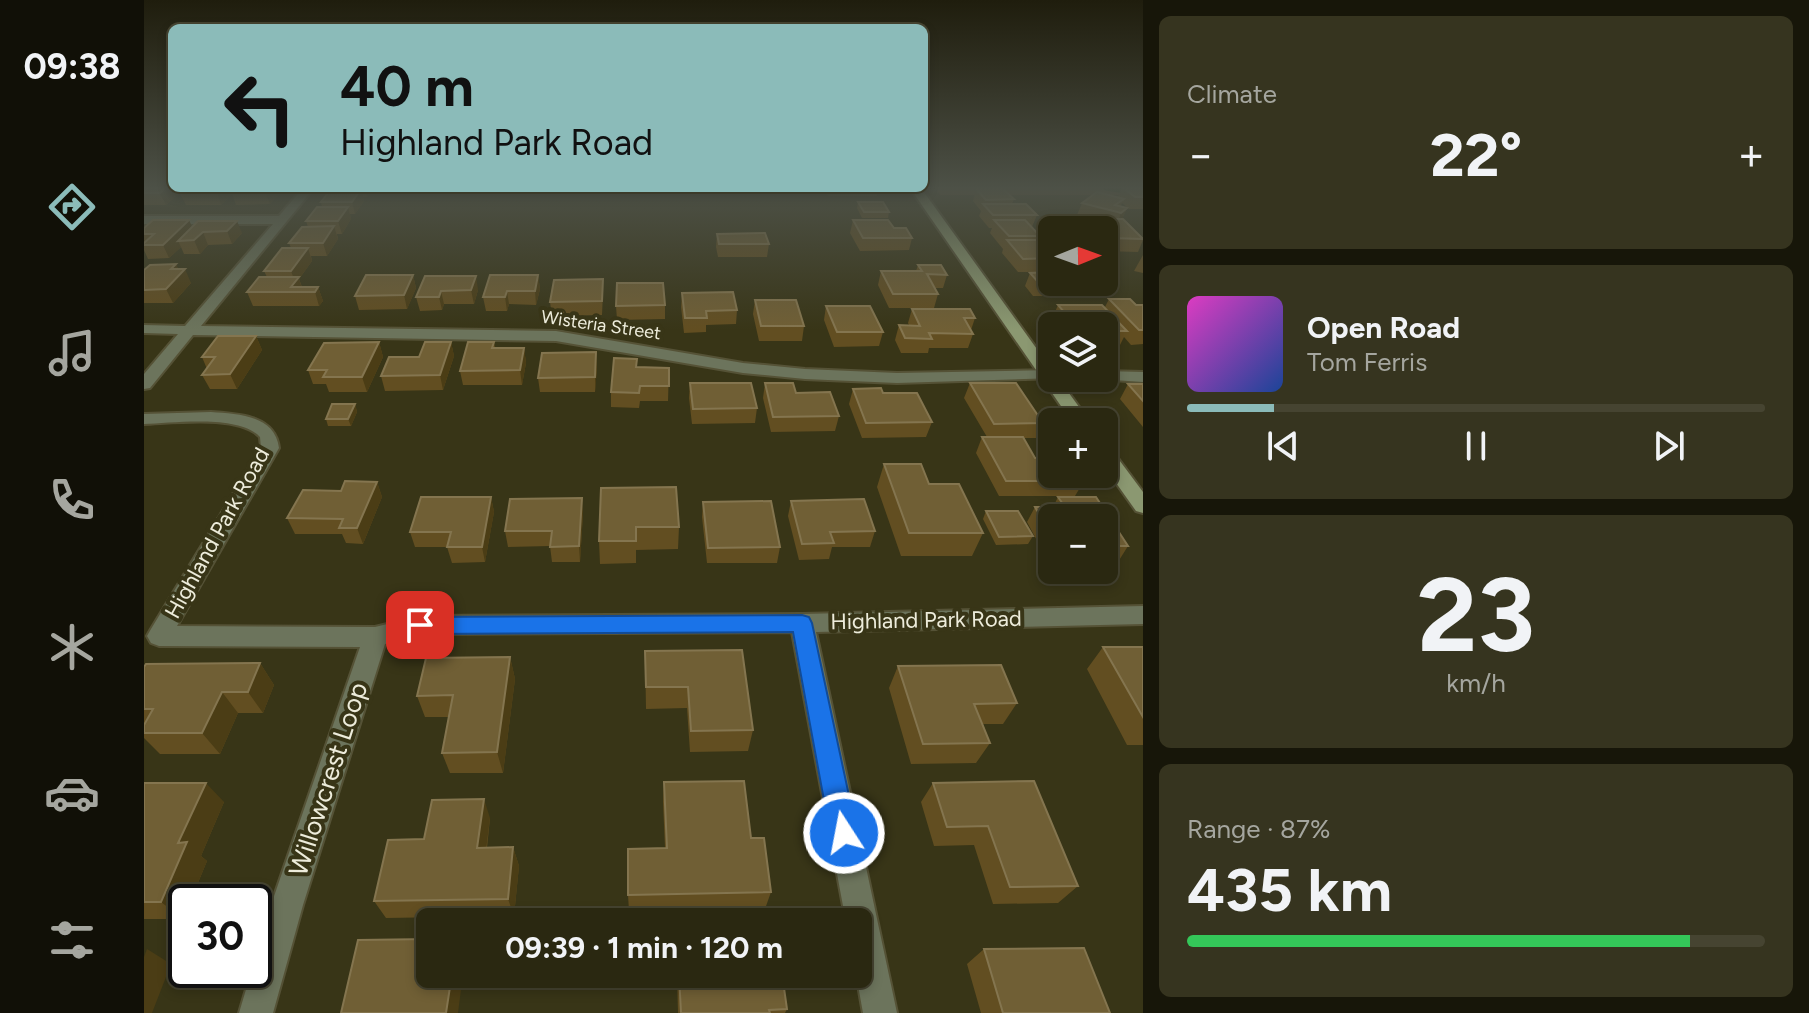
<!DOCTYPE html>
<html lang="en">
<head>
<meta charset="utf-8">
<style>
  :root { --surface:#2a2811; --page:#36341f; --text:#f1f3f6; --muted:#a5a69f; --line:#464431; --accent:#8bbbb9 }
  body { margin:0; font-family:Figtree,sans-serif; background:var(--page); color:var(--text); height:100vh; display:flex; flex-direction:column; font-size:30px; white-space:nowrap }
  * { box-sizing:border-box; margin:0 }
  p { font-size:26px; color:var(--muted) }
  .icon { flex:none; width:44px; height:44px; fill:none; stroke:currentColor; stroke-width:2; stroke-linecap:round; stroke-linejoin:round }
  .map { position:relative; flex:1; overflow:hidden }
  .details { display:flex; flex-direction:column; gap:16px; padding:16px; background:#171609; width:666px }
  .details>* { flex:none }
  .guide { position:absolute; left:24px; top:24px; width:760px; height:168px; border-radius:12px; box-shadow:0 4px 12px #0003,0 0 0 2px var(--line); background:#8bbbb9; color:#111; overflow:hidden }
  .needle { width:52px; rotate:89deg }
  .tools { position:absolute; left:894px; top:216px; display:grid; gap:16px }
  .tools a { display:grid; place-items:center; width:80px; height:80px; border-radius:12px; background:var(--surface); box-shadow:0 4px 12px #0003,0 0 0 2px var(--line); font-size:40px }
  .speed { position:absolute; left:24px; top:884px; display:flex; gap:16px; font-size:40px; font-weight:700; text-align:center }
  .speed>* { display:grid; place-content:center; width:104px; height:104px; border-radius:50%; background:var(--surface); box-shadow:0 4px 12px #0003,0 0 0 2px var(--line); line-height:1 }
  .speed .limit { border:4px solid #111; border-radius:12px; background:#fff; color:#111 }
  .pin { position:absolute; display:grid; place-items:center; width:68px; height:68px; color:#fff; margin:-34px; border-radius:16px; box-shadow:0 4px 12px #0006 }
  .me { position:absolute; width:88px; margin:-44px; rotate:349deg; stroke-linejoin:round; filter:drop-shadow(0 0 6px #0008) }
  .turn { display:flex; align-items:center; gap:28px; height:168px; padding:0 40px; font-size:36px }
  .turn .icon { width:104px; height:104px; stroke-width:2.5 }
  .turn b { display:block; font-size:56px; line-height:68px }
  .big { font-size:60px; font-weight:700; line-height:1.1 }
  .details .tile { flex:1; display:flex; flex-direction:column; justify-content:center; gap:12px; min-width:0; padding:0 28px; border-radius:12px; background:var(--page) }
  .details .dial { align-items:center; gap:0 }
  .dial b { font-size:104px; line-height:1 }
  .song { display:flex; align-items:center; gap:24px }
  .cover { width:96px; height:96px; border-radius:12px; background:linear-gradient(135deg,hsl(310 70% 55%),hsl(220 70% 35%)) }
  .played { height:8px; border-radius:4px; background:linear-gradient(90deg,var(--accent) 15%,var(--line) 15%) }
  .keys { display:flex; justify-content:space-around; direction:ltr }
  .heat { display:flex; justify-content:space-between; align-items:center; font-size:44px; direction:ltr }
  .charge { height:12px; border-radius:6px; background:linear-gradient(90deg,#34c759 87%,var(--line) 0) }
  .trip { position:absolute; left:272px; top:908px; width:456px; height:80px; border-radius:12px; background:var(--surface); box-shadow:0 4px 12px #0003,0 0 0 2px var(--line); font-weight:700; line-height:80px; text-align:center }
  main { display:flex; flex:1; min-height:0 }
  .menu { display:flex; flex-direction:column; width:144px; justify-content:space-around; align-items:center; background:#111007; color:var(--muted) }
  .menu .icon { width:56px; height:56px }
  .menu .current { color:var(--accent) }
  .menu b { font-size:36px; color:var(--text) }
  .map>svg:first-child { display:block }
</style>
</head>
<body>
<main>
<nav class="menu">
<b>09:38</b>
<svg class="icon current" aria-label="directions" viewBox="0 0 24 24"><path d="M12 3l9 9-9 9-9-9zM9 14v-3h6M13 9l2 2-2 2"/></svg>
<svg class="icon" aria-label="music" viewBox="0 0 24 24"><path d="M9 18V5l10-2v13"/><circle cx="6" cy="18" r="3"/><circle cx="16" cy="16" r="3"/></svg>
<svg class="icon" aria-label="phone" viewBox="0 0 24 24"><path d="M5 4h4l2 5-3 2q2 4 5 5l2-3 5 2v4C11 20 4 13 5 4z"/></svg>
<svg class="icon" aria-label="climate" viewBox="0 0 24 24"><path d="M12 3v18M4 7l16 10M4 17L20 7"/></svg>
<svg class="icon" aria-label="car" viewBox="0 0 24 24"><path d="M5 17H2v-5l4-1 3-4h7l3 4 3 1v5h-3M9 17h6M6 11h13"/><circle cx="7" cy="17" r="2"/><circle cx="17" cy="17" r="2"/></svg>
<svg class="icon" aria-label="filters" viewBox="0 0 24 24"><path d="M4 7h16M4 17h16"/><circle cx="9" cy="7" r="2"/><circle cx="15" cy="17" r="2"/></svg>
</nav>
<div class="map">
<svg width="999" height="1013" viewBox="0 0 999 1013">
  <rect width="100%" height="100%" fill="#383517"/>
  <path fill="#6e4d2b" d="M 791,188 L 999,188 L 999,195 L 796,195 Z"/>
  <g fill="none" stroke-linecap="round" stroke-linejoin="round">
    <path stroke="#022c00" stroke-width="5" d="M 962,188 L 999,194"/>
    <g stroke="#555236" stroke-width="4">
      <path id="street" d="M 159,188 L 170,188 L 57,326 L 412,331 L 599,363 L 661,369 L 753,373 L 908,370 L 908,378 L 914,378 L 753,383 L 661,379 L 599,373 L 412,341 L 49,335 L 6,388 L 0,389 L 0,374 L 34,334 L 0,333 L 0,325 L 41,326 L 129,224 L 0,224 L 0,216 L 135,216 Z
        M 960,371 L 999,372 L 999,382 L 954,379 L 960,378 Z
        M 67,412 C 94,414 131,415 135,448 L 33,626 L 231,627 L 276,616 L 658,614 L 999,606 L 999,624 L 672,632 L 753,1013 L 719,1013 L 712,974 L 714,974 L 714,922 L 702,922 L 648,632 L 276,634 L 241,644 L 159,905 L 129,1013 L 95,1013 L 127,905 L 216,647 L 15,646 L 7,643 L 3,636 L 7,629 L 117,448 L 116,437 C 95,414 29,423 0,424 L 0,414 Z"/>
    </g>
    <g stroke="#555236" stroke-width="4">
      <path id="secondary" d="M 766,188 L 777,188 L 908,370 L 908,378 L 914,378 L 946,422 L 928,422 Z
        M 960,447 L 967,449 L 999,492 L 999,513 L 992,511 L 960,466 Z"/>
    </g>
    <use href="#street" fill="#6c745c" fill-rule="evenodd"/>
    <use href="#secondary" fill="#8b9871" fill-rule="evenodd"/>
  </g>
  <path fill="#624e21" d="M 0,188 L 39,188 L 39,189 L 22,205 L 0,205 Z
    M 41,188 L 138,188 L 138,190 L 126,204 L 92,205 L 88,194 L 77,205 L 42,205 L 36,193 Z
    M 192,188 L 229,188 L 223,197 L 219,197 L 220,201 L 211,214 L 206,214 L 207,219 L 198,234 L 193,234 L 194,239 L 183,256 L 167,256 L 168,261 L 155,279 L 158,287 L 174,287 L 179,301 L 175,306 L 109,306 L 103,292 L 123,277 L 120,271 L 147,248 L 145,243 L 164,227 L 162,221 L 178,207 L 177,202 Z
    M 680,188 L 734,188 L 733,196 L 684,196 Z
    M 978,188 L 999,188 L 999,209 L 985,209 L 978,203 L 976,207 L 983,208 L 978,219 L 999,238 L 999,240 L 994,252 L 960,251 L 960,230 L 941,230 L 945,219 L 947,219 L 933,215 L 938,203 L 974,197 Z
    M 832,189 L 870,199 L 868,204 L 893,215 L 888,227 L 896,236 L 895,240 L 908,251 L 908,282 L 946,282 L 940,296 L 889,296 L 881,286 L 886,273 L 897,272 L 874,272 L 858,253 L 859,249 L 846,233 L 848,228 L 845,228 L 835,216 L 837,211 L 829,201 Z
    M 714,202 L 745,212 L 744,218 L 718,218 L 713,208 Z
    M 709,220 L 768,238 L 765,250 L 716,251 L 706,233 Z
    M 48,227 L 98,233 L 88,244 L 64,245 L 56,254 L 40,254 L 37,247 L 25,258 L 4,259 L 0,250 L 0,228 Z
    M 573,234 L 625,244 L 623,257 L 574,257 L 572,247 Z
    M 999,255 L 999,273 L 990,271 Z
    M 32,264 L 34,269 L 47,283 L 29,303 L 0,303 L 0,270 Z
    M 774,265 L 803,275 L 799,288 L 791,288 L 794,294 L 790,308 L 745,308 L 734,285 L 737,271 L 772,271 Z
    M 269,275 L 272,288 L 263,309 L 215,310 L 211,296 Z
    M 394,275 L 396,289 L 392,305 L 365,304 L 363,311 L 342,311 L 339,297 Z
    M 281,276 L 334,290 L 330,304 L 300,304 L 298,310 L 276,311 L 272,297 Z
    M 459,293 L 458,315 L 408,316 L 406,302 Z
    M 538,293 L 593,310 L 592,324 L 562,325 L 562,332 L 540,333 L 537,307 Z
    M 965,299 L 992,305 L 999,305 L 999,344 L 987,345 L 980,337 L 976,345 L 960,345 L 960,326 L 914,326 L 908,319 L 914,305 L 961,307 Z
    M 611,300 L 660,326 L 658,341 L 615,341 L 609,314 Z
    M 521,305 L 521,319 L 473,320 L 472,306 Z
    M 682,306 L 739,332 L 735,346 L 690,347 L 680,320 Z
    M 768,309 L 831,318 L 827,330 L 829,334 L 824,348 L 785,348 L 784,353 L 757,353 L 751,340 L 755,325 L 765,325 L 764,323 Z
    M 112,336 L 118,350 L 93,389 L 66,389 L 58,375 L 63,369 L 58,357 Z
    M 235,342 L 239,357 L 223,392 L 185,392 L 182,384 L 169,384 L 164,370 Z
    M 307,342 L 310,356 L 299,390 L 241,391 L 237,376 Z
    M 350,342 L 351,348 L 380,348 L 382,363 L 378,385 L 319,385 L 316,371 Z
    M 453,367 L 451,392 L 396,392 L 394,378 Z
    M 493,367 L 525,368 L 524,401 L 496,401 L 495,408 L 467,407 L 467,392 Z
    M 546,383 L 613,408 L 611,423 L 548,424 L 545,398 Z
    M 621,383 L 652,393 L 695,416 L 691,431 L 627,432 L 619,398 Z
    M 826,383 L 899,423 L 892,438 L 879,438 L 891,458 L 940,481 L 931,496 L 855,496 L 832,453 L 838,437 L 843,437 L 820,398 Z
    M 984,384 L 999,384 L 999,427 L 976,399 Z
    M 709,389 L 739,393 L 788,422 L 782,437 L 718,438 L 705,404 Z
    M 211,404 L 213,412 L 207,426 L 184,426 L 182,419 Z
    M 740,464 L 785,484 L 839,533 L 828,556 L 757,556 L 733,487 Z
    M 233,482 L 238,497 L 219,544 L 202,543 L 198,534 L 151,534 L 143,518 L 197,491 Z
    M 457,488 L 535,527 L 534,549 L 492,550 L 492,563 L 456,564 L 455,541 Z
    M 347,497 L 350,512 L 341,562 L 308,563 L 303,547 L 271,547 L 266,532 Z
    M 914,497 L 952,497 L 984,546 L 974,562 L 960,562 L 960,518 L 908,518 L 908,561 L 904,561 L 883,522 L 891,507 L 909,507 Z
    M 647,501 L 731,531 L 726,547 L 688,547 L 685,559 L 655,560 L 644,516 Z
    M 559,502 L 636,547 L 633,563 L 563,563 L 558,517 Z
    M 842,511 L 889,536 L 884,544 L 852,545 L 839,519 Z
    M 439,513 L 436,562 L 408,562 L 406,546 L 364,547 L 361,531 Z
    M 959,647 L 999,647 L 999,745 L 983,745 L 943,669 Z
    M 501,651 L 609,730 L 604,751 L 546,752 L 543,708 L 502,709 Z
    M 366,657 L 371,679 L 359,773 L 306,773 L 298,753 L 305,717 L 281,717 L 273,696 Z
    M 116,663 L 130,685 L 119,713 L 94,713 L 76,754 L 16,754 L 0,738 L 0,667 Z
    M 754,666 L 873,703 L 859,724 L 839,724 L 846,743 L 832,763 L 767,764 L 745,688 Z
    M 520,782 L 607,838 L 627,892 L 621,909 L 485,911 L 484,895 L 521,848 L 519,802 Z
    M 0,783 L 80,802 L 57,856 L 63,861 L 46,902 L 42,902 L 39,919 L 0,919 Z
    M 789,783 L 934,886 L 914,903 L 849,904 L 830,845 L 790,846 L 777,802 Z
    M 346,818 L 343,848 L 369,847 L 375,866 L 370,916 L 242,918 L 230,901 L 280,839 Z
    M 840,949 L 966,1013 L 837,1013 L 823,964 Z
    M 533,974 L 638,974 L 643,1009 L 641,1013 L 534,1013 Z"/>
  <path fill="#4b3d15" d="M 21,188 L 39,188 L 39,189 L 22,205 L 16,193 Z
    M 77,188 L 91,188 L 87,192 L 88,194 L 77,205 L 73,192 Z
    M 125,188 L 138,188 L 138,190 L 126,204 L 121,192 Z
    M 221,188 L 229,188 L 223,197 Z
    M 217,189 L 220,201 L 211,214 L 208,202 Z
    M 204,207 L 207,219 L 198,234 L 194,221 Z
    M 983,208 L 977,221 L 972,226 L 977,213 Z
    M 45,220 L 51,233 L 34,241 L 37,247 L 25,258 L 19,245 Z
    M 93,221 L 98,233 L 88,244 L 83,231 Z
    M 190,226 L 194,239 L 183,256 L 179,243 Z
    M 59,232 L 64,245 L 56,254 L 50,240 Z
    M 164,248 L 168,261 L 155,279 L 159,291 L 147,287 L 151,282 L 147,271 Z
    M 32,264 L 36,274 L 41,269 L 47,283 L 29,303 L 22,289 L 27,269 Z
    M 269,275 L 272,288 L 263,309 L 260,295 Z
    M 394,275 L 396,289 L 392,305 L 391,291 Z
    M 332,276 L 334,290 L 330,304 L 327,290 Z
    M 174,287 L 179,301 L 175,306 L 171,292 Z
    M 297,291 L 300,304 L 298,310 L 295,297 Z
    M 363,291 L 365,304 L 363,311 L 361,297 Z
    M 112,336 L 118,350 L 93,389 L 86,374 Z
    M 235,342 L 239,357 L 223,392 L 218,377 Z
    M 307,342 L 310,356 L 299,390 L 296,375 Z
    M 380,348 L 382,363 L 378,385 L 376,370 Z
    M 452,352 L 453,367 L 451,392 L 451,377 Z
    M 211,404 L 213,412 L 207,426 L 204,419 Z
    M 233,482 L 238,497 L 219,544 L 213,528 Z
    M 347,497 L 350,512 L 341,562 L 338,547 Z
    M 438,498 L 439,513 L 436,562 L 435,546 Z
    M 366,657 L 371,679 L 359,773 L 353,752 Z
    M 116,663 L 130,685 L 119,713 L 104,692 Z
    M 78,692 L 94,713 L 76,754 L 58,733 Z
    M 62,783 L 80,802 L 57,856 L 63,861 L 46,902 L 42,902 L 42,912 L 39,919 L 17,902 L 34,843 Z
    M 340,799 L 346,818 L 340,866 L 333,848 Z
    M 369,847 L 375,866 L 370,916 L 364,899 Z
    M 3,949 L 27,964 L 8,1013 L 0,1013 L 0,957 Z
    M 308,974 L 319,974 L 314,1013 L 302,1013 Z"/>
  <path fill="#705f35" stroke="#84754f" stroke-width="2" d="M 0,188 L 21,188 L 16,193 L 0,193 Z
    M 41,188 L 77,188 L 73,192 L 36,193 Z
    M 91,188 L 125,188 L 121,192 L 87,192 Z
    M 980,188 L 999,188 L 999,197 L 991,197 Z
    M 187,189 L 217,189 L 208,202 L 177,202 Z
    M 832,189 L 859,189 L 870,199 L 842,200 Z
    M 953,192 L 980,199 L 971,205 L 983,208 L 977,213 L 938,203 Z
    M 714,202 L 739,202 L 745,212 L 720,212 Z
    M 839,204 L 882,204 L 893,215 L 849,215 Z
    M 173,207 L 204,207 L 194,221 L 162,221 Z
    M 945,219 L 979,219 L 999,239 L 965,238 L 960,233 L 960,230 L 957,230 Z
    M 9,220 L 45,220 L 19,245 L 0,245 L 0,243 L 10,234 L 0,234 L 0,228 Z
    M 709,220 L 744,220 L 750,228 L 762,228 L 768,238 L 719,238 Z
    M 850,220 L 881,220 L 896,236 L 865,236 Z
    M 54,221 L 93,221 L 83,231 L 59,232 L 50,240 L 34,241 Z
    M 190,226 L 179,243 L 145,243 L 158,227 Z
    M 621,233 L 625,244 L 575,244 L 573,234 Z
    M 863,240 L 897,240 L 908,251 L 908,258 L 879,259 Z
    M 138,248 L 164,248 L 147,271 L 120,271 Z
    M 900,263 L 908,263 L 908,271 Z
    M 32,264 L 27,269 L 41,269 L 22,289 L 0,290 L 0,270 L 6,265 Z
    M 774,265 L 797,265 L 803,275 L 783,274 L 794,294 L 749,294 L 737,271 L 778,271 Z
    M 908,272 L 908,282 L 946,282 L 895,283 L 886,273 Z
    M 222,275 L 269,275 L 260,295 L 211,296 Z
    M 346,275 L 394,275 L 391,291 L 363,291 L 361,297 L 339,297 Z
    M 281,276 L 332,276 L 327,290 L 297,291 L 295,297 L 272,297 Z
    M 115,277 L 155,277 L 147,287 L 174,287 L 171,292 L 103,292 Z
    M 459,279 L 458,301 L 406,302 L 410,280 Z
    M 473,283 L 519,283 L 521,305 L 472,306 Z
    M 589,292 L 593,310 L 562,311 L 563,318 L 541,318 L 538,293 Z
    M 965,299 L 986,299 L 992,305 L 999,305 L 999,330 L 995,330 Z
    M 611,300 L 652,300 L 660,326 L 617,326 Z
    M 914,305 L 958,305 L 983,331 L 960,331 L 960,326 L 932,326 Z
    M 682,306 L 726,306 L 739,332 L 693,332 Z
    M 768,309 L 826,309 L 831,318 L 820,318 L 829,334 L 785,333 L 788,339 L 761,338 L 755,325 L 776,326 Z
    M 74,336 L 112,336 L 86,374 L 58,375 L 71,357 L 58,357 Z
    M 235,342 L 218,377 L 179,377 L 183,370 L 164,370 L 180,343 Z
    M 281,342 L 307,342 L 296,375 L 237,376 L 245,357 L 275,357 Z
    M 324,342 L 350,342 L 348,348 L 380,348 L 376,370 L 316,371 Z
    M 452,352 L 451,377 L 394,378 L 398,353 Z
    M 470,358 L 493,359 L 492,367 L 525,368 L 525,386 L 496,386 L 495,393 L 467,392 Z
    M 546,383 L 607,383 L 613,408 L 549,409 Z
    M 621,383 L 649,383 L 652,393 L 686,392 L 695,416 L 629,417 Z
    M 826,383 L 872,383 L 899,423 L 850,424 Z
    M 984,384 L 999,384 L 999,401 Z
    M 737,388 L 739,393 L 773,393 L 788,422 L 722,423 L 709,389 Z
    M 188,404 L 211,404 L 204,419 L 182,419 Z
    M 838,437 L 879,437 L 891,458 L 908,458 L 908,474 L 936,474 L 940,481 L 862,481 Z
    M 740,464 L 777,464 L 785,484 L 815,484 L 839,533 L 765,533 Z
    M 201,481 L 233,482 L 213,528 L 195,528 L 199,519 L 143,518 L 159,490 L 197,491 Z
    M 532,487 L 535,527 L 492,527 L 492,541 L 455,541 L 457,488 Z
    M 277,497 L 347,497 L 338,547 L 303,547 L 307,532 L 266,532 Z
    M 914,497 L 952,497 L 984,546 L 960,546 L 960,518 L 908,518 L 908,537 L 891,507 L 921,507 Z
    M 438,498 L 435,546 L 406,547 L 408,531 L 361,531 L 366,499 Z
    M 720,499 L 731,531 L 686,532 L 690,543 L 658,544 L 647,501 Z
    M 627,501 L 636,547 L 564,548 L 559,502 Z
    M 842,511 L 874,511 L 889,536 L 855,537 Z
    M 959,647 L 999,647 L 999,717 Z
    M 598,650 L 609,730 L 547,731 L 544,687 L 502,687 L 501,651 Z
    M 366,657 L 353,752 L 298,753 L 309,695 L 273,696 L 282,658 Z
    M 116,663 L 104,692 L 78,692 L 58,733 L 0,733 L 0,725 L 9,709 L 0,709 L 0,667 L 2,664 Z
    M 857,665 L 873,703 L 830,704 L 846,743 L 779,744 L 754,666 Z
    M 600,781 L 607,838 L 620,838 L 627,892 L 484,895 L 484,849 L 523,848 L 520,782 Z
    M 890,781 L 934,886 L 866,887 L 844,826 L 803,827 L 789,783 Z
    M 0,783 L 62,783 L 34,843 L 43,842 L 17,902 L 0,902 Z
    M 340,799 L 333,848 L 369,847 L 364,899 L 230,901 L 244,840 L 280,839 L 288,800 Z
    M 286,939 L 286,974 L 308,974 L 302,1013 L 197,1013 L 214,940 Z
    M 940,948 L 966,1013 L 859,1013 L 840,949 Z
    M 535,974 L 638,974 L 643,1009 L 625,1010 L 626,1013 L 537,1013 Z"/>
  <linearGradient id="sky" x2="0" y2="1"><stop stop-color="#1f1d0d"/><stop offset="0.57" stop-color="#4d5147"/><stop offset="1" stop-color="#4d5147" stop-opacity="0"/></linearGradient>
  <rect width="999" height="330" fill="url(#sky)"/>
  <path fill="#1a73e8" stroke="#114b97" stroke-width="2" d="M 658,615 L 665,617 L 668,623 L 713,833 L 709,843 L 700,847 L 690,843 L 686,833 L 649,632 L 276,634 L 268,632 L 265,625 L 268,619 L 276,617 Z"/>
  <g text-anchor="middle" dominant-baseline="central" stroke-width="8" stroke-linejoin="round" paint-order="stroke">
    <g font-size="18" fill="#edecdb" stroke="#383517">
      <text transform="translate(457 325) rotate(8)">Wisteria Street</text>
    </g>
    <g font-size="22" fill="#edecdb" stroke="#383517">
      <text transform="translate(73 533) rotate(-61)">Highland Park Road</text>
      <text transform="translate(782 620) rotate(-1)">Highland Park Road</text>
    </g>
    <g font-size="26" fill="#edecdb" stroke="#383517">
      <text transform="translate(184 779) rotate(-72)">Willowcrest Loop</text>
    </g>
  </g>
</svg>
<div class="tools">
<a><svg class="needle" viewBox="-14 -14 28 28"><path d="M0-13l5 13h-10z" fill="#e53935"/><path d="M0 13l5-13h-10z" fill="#a5a69f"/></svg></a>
<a><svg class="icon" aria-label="layers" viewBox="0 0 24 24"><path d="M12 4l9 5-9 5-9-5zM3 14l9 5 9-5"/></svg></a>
<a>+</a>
<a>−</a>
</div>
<div class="speed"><div class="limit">30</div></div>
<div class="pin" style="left:276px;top:625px;background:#d93025"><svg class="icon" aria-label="arrive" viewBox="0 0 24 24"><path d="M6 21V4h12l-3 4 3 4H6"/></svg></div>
<svg class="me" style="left:700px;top:833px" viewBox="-20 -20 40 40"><circle r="17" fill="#1a73e8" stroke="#fff" stroke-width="3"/><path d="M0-11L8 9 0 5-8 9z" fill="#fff"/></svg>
<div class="trip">09:39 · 1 min · 120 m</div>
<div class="guide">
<div class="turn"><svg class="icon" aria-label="left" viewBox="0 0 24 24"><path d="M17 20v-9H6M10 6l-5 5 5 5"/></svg><div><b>40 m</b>Highland Park Road</div></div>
</div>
</div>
<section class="details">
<div class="tile"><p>Climate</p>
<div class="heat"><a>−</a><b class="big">22°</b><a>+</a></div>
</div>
<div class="tile">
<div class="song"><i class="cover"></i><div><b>Open Road</b><p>Tom Ferris</p></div></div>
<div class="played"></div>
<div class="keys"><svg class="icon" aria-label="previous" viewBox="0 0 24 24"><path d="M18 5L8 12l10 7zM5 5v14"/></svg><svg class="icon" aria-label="pause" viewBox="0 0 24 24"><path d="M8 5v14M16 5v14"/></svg><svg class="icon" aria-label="next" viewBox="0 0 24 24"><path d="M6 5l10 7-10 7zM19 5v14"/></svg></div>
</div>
<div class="tile dial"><b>23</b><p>km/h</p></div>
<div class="tile"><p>Range · 87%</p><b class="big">435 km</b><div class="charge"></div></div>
</section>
</main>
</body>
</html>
